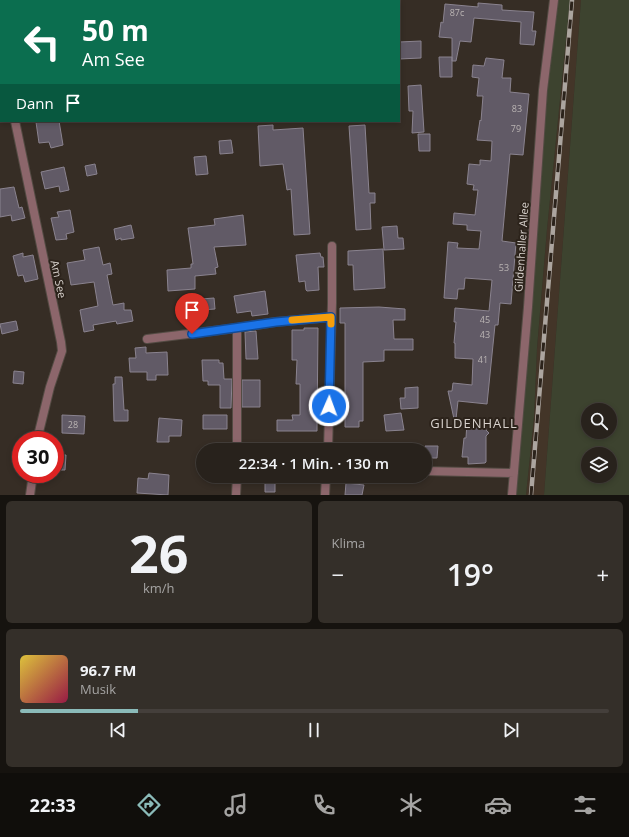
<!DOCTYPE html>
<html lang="de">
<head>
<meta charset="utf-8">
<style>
  :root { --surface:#28221c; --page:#342f29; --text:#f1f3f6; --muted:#a5a4a3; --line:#443f3b; --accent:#8bbbb9 }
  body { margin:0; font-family:"Open Sans",sans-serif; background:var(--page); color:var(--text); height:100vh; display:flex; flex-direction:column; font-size:15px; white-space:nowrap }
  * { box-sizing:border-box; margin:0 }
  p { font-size:13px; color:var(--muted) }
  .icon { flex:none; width:22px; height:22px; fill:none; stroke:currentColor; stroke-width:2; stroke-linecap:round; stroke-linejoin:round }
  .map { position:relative; height:495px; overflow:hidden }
  .sheet { display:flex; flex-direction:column; gap:6px; padding:6px; background:#16130f; flex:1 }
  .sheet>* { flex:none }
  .guide { position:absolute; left:0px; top:0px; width:400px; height:122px; box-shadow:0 2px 6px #0003,0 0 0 1px var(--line); background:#0b6e4f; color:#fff; overflow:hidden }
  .controls { position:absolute; left:581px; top:403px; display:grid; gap:8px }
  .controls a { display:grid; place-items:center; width:36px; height:36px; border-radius:50%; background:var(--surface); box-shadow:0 2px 6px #0003,0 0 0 1px var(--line); font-size:20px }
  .speed { position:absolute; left:12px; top:431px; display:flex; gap:8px; font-size:20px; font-weight:700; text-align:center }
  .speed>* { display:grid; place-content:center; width:52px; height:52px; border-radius:50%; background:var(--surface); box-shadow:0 2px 6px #0003,0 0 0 1px var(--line); line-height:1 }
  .speed .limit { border:6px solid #d22; background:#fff; color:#111 }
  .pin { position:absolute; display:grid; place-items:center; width:34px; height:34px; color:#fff; margin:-41px -17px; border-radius:50% 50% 50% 0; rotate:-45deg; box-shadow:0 0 4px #0007 }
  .pin .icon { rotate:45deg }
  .me { position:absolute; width:44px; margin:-22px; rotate:2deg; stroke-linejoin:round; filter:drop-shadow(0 0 3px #0008) }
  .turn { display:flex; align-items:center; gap:14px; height:84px; padding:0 16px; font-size:18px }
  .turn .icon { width:52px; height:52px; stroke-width:2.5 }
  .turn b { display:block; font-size:28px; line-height:34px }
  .then { display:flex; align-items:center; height:38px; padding:0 16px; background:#0003; gap:8px; font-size:15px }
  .big { font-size:30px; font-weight:600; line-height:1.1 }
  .sheet .widget { flex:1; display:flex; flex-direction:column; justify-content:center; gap:6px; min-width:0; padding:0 14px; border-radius:6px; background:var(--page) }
  .sheet .dial { align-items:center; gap:0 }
  .dial b { font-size:52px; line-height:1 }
  .song { display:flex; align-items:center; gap:12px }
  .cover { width:48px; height:48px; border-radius:6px; background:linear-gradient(135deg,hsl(50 70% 55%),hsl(340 70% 35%)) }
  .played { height:4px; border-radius:2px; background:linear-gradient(90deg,var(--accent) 20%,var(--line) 20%) }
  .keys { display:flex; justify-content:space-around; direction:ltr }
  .heat { display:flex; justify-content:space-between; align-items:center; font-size:22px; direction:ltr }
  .sheet .tiles { flex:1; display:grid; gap:6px; grid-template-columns:1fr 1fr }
  .widget:last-child { grid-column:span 2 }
  .trip { position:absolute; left:196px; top:443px; width:236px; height:40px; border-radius:20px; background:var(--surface); box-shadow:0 2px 6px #0003,0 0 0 1px var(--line); font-weight:600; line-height:40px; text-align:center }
  .tabs { display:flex; height:64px; justify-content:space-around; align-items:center; background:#100e0b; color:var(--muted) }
  .tabs .icon { width:28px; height:28px }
  .tabs .selected { color:var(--accent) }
  .tabs b { font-size:18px; color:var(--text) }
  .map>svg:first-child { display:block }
</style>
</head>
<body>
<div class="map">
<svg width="629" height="495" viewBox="0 0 629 495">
  <rect width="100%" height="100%" fill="#362d25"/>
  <path fill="#433528" d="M 570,0 L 581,0 L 544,495 L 526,495 L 534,417 L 537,349 L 547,229 Z"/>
  <path fill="#3d432f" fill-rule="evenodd" d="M 558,0 L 570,0 L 547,229 L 537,348 L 534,417 L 526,495 L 514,495 L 551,51 Z
    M 581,0 L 629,0 L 629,495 L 544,495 ZM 588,410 L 610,410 L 610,432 L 588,432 ZM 588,454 L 610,454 L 610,476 L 588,476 Z"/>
  <path fill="#615a66" stroke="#8a838f" d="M 478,3 L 502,5 L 502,10 L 534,12 L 532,31 L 536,31 L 534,45 L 520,44 L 521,22 L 474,18 L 471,42 L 460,41 L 456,61 L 452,61 L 452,38 L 439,37 L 441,22 L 443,23 L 445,4 L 478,7 Z
    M 421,41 L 421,58 L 399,59 L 399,42 Z
    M 439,57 L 452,57 L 452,77 L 440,77 Z
    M 486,58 L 504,60 L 502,78 L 511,78 L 510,92 L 529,94 L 523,155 L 510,154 L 506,197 L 502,241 L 516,243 L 511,304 L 500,303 L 498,325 L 495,325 L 487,404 L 458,401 L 456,419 L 454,419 L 448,391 L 452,391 L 453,383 L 472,385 L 473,359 L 455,358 L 455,343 L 454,343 L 456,322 L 454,322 L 455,308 L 489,311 L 492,280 L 465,278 L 464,289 L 458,289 L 457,299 L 444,298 L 448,242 L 458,243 L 457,248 L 479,249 L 481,231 L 467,230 L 467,225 L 453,224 L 454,213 L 475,215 L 478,190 L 473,190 L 474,185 L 467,184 L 469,164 L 480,165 L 480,160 L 491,161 L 492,141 L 477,140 L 480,120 L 481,121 L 483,96 L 477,96 L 479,78 L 472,77 L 473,65 L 484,66 Z
    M 421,85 L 424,132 L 412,133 L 413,111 L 409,111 L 408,86 Z
    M 46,121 L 59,121 L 63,145 L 51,148 L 49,142 L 39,143 L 36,122 Z
    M 273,125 L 273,130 L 303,128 L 310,234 L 294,235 L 291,189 L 287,190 L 283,164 L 260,166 L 258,126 Z
    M 365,125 L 369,193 L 375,193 L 375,203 L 370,203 L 371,229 L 356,230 L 349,126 Z
    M 418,134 L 430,134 L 430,151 L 419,151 Z
    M 231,140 L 233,153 L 220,154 L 219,141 Z
    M 206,156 L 208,174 L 196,175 L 194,157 Z
    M 95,164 L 97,174 L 87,176 L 85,166 Z
    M 64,167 L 69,190 L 60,192 L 59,186 L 45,189 L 41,172 Z
    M 14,187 L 19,208 L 22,207 L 25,218 L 12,221 L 11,215 L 0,217 L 0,189 Z
    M 70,210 L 74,232 L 66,234 L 67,239 L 56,240 L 51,218 L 59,217 L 57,212 Z
    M 243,215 L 246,245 L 214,247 L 218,267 L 215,268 L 216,274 L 195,276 L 195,289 L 168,291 L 167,270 L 191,268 L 191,264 L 193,264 L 188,228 L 215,225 L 214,219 Z
    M 131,225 L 134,238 L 121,240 L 121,238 L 116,240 L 114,229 Z
    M 397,226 L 398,238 L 403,238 L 404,249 L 384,250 L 382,227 Z
    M 99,247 L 103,265 L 110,263 L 112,274 L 107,275 L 113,305 L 124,303 L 124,310 L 131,310 L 133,321 L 117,324 L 116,321 L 93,325 L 94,330 L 84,332 L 80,310 L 98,306 L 94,282 L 71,285 L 67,263 L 85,260 L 83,250 Z
    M 383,249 L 385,288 L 354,290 L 353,265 L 348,265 L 348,251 Z
    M 23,253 L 23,257 L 33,255 L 38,279 L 25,282 L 23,275 L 18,276 L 13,256 Z
    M 320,253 L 321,257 L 323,257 L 324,267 L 318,267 L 319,290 L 307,291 L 306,290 L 305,281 L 299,282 L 296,255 Z
    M 265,291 L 268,314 L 252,316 L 251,311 L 237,313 L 234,296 Z
    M 214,298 L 215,309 L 202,310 L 201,299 Z
    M 379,307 L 405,309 L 405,320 L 393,320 L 394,339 L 413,339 L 413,350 L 384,350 L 384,361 L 363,362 L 363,421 L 359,421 L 359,427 L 345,427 L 345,323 L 340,323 L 340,308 Z
    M 185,308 L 195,308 L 196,319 L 186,321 Z
    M 16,321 L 18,330 L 2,334 L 0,324 Z
    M 304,328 L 318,328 L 317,431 L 277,431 L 277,420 L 293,420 L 292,415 L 300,415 L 300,384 L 296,384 L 297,360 L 292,360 L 292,330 L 304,330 Z
    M 256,331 L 258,359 L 246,359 L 245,332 Z
    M 146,347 L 146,353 L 167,352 L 168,375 L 156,375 L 156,380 L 147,380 L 147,372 L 130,372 L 129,358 L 136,358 L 135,348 Z
    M 202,360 L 219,360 L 219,363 L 223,363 L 224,379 L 232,379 L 231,408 L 220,408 L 220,385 L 208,385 L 208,381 L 203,381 Z
    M 14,371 L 24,372 L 23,384 L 13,383 Z
    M 115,377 L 122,377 L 124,410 L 128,410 L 128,421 L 114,421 L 113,384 L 115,384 Z
    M 242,380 L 260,380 L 260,407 L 242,407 Z
    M 418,387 L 418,408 L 401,409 L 400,398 L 405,398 L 405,388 Z
    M 401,413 L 404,430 L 386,431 L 384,415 Z
    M 62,415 L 85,416 L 84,434 L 62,433 Z
    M 203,415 L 227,415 L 227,429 L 203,429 Z
    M 159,418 L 182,420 L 181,436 L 169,436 L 169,442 L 157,442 Z
    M 467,422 L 486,422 L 486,430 L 489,433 L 486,436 L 486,462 L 485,463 L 468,464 L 468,457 L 462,457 L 464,438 L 466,438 Z
    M 425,446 L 438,446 L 437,458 L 425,458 Z
    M 55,455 L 66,455 L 65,470 L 55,470 Z
    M 149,473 L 169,475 L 168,495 L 137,493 L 138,478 L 148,479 Z
    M 275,482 L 275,492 L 265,492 L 265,483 Z
    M 346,483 L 364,485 L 362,495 L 345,495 Z"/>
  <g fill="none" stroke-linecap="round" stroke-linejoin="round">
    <g stroke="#534b43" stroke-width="10">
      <path id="street" d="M 207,1 L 214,0
        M 15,121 L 61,342 L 62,351 L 50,387 L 37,440
        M 237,328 L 275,322 L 331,317
        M 147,339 L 237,328 L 237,450
        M 328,450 L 332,303 L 332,246
        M 425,471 L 514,473
        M 30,495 L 33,474
        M 236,495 L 237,476
        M 325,495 L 326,476
        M 512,495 L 528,307 L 543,90 L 554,0"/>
    </g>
    <use href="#street" stroke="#8c666b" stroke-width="8"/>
    <g stroke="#aca59f" stroke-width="4.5">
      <path id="rail" d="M 531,495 L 572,0"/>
    </g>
    <use href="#rail" stroke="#2c231b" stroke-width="3" stroke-dasharray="9" stroke-linecap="butt"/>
  </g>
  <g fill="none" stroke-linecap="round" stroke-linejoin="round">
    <g stroke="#114b97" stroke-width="10">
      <path id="route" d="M 192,334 L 276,322 L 331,317 L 329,406"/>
    </g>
    <use href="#route" stroke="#1a73e8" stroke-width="7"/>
    <path stroke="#f59e0b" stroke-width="7" d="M 292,320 L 331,317 L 331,324"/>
  </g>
  <g text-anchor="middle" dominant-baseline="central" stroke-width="4" stroke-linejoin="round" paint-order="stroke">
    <g font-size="9" fill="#bab4b3">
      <text x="457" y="12">87c</text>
      <text x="517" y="108">83</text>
      <text x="516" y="128">79</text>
      <text x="504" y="267">53</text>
      <text x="485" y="319">45</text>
      <text x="485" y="334">43</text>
      <text x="483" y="359">41</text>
      <text x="73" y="424">28</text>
    </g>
    <g font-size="11" fill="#d8d2cd" stroke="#2c231b">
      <text transform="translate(521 247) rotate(-86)">Gildenhaller Allee</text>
      <text transform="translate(59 279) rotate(78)">Am See</text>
    </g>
    <g font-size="13" letter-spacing="1" fill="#d8d2cd" stroke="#2c231b">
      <text x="474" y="423">GILDENHALL</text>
    </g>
  </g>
</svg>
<div class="controls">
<a><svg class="icon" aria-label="search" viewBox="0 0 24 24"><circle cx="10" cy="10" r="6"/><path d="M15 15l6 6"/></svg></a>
<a><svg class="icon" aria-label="layers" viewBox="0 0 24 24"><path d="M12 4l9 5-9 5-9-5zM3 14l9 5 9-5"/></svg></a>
</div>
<div class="speed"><div class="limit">30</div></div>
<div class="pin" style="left:192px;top:334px;background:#d93025"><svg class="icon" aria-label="arrive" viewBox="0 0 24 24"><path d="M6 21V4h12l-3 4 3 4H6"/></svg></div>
<svg class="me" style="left:329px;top:406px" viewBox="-20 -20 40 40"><circle r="17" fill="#1a73e8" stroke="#fff" stroke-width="3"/><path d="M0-11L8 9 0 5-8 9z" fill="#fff"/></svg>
<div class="trip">22:34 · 1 Min. · 130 m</div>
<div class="guide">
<div class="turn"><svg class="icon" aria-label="left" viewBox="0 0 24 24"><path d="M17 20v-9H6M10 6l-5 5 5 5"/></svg><div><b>50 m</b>Am See</div></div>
<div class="then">Dann<svg class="icon" aria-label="arrive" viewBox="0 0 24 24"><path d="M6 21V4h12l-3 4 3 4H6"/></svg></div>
</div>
</div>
<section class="sheet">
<div class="tiles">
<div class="widget dial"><b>26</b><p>km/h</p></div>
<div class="widget"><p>Klima</p>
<div class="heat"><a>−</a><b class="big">19°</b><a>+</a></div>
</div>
<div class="widget">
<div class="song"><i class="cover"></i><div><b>96.7 FM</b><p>Musik</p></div></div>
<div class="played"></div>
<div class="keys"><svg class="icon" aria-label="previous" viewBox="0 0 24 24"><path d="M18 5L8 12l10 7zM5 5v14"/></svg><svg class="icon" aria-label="pause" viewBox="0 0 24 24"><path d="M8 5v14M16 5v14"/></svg><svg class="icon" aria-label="next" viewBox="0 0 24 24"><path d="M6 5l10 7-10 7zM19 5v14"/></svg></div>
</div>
</div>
</section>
<nav class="tabs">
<b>22:33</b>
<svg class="icon selected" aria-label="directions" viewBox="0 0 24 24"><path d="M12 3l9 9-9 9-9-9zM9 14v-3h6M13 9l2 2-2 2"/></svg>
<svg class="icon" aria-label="music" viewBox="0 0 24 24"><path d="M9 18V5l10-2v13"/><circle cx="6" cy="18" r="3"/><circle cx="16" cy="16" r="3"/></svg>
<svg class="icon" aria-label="phone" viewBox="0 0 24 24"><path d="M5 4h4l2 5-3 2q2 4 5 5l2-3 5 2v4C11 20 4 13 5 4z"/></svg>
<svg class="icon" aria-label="climate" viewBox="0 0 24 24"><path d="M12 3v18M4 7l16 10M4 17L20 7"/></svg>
<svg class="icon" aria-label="car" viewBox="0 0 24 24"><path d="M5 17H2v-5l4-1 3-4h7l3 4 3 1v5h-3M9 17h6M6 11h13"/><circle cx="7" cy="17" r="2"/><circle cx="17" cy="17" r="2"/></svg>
<svg class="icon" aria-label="filters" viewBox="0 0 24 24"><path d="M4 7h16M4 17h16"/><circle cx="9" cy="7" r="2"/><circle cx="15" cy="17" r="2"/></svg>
</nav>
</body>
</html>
